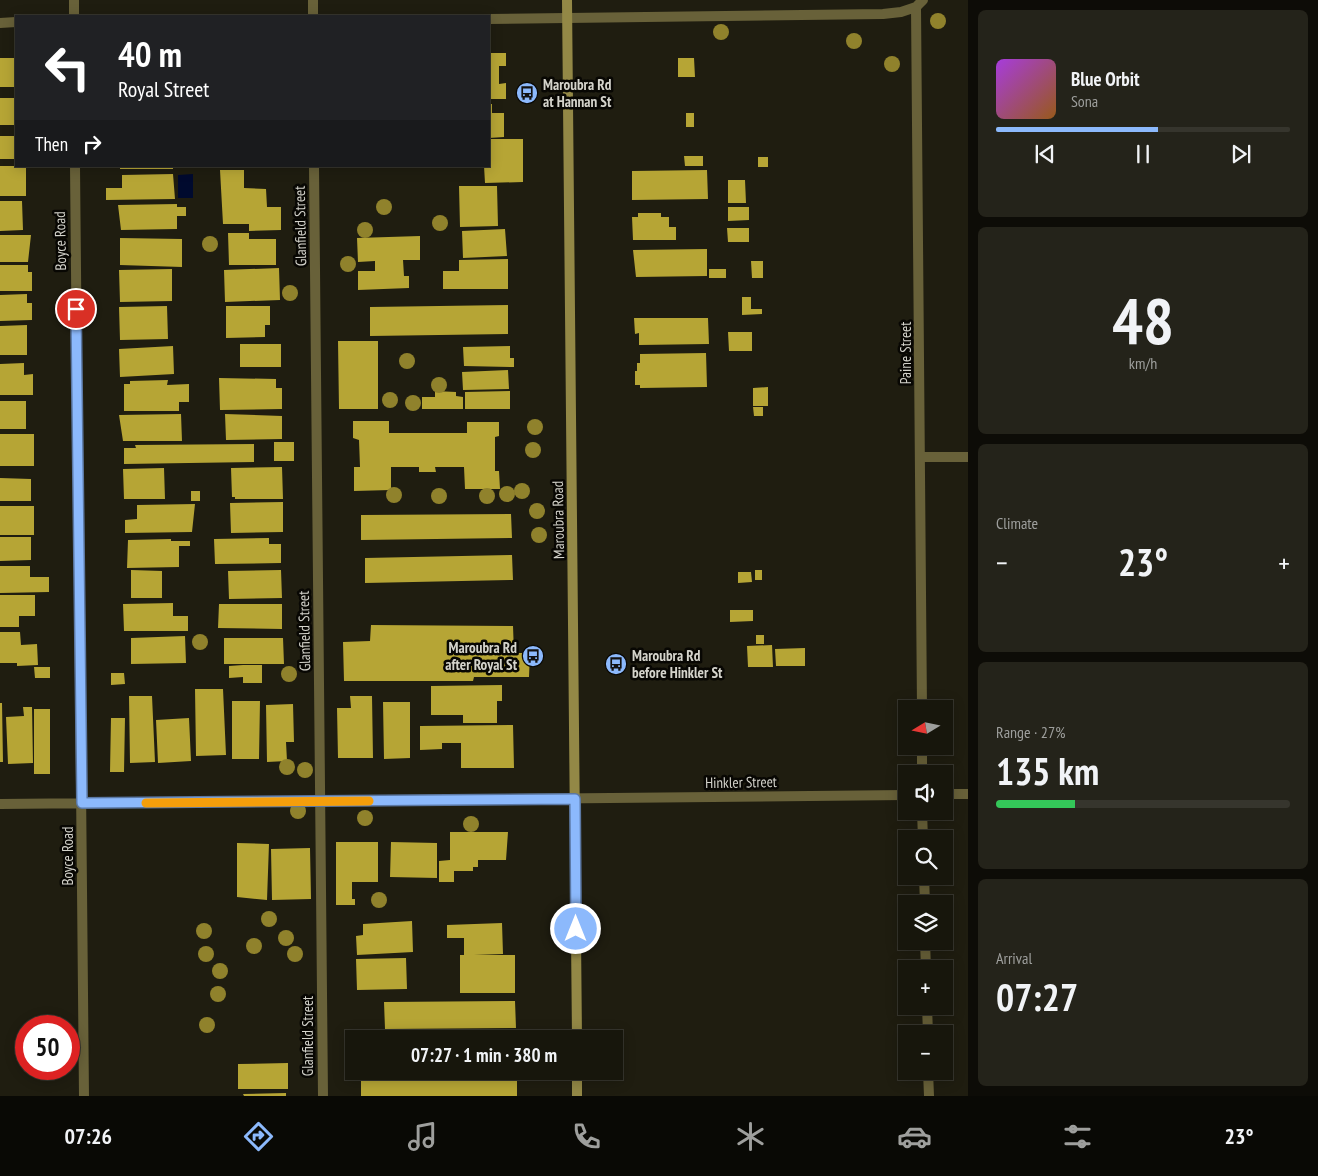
<!DOCTYPE html>
<html lang="en">
<head>
<meta charset="utf-8">
<style>
  :root { --surface:#17160c; --page:#24231a; --text:#f1f3f6; --muted:#9e9f9d; --line:#36352d; --accent:#8cb9fc }
  body { margin:0; font-family:"PT Sans Narrow",sans-serif; background:var(--page); color:var(--text); height:100vh; display:flex; flex-direction:column; font-size:19px; white-space:nowrap }
  * { box-sizing:border-box; margin:0 }
  p { font-size:16px; color:var(--muted) }
  .icon { flex:none; width:28px; height:28px; fill:none; stroke:currentColor; stroke-width:2; stroke-linecap:round; stroke-linejoin:round }
  .map { position:relative; flex:1; overflow:hidden }
  .drawer { display:flex; flex-direction:column; gap:10px; padding:10px; background:#0d0c07; width:350px }
  .drawer>* { flex:none }
  .hud { position:absolute; left:15px; top:15px; width:475px; height:152px; border-radius:0px; box-shadow:0 2px 12px #0003,0 0 0 1px var(--line); background:#202124; color:#fff; overflow:hidden }
  .needle { width:32px; rotate:260deg }
  .tools { position:absolute; left:898px; top:700px; display:grid; gap:10px }
  .tools a { display:grid; place-items:center; width:55px; height:55px; border-radius:0px; background:var(--surface); box-shadow:0 2px 12px #0003,0 0 0 1px var(--line); font-size:25px }
  .speed { position:absolute; left:15px; top:1015px; display:flex; gap:10px; font-size:25px; font-weight:700; text-align:center }
  .speed>* { display:grid; place-content:center; width:65px; height:65px; border-radius:50%; background:var(--surface); box-shadow:0 2px 12px #0003,0 0 0 1px var(--line); line-height:1 }
  .speed .limit { border:8px solid #d22; background:#fff; color:#111 }
  .pin { position:absolute; display:grid; place-items:center; width:42px; height:42px; color:#fff; margin:-21px; border:2px solid #fff; border-radius:50%; box-shadow:0 1px 5px #0007 }
  .me { position:absolute; width:55px; margin:-28px; rotate:0deg; stroke-linejoin:round; filter:drop-shadow(0 0 4px #0008) }
  .turn { display:flex; align-items:center; gap:18px; height:105px; padding:0 20px; font-size:22px }
  .turn .icon { width:65px; height:65px; stroke-width:2.5 }
  .turn b { display:block; font-size:35px; line-height:42px }
  .then { display:flex; align-items:center; height:48px; padding:0 20px; background:#0003; gap:10px; font-size:19px }
  .big { font-size:38px; font-weight:700; line-height:1.1 }
  .drawer .tile { flex:1; display:flex; flex-direction:column; justify-content:center; gap:8px; min-width:0; padding:0 18px; border-radius:8px; background:var(--page) }
  .drawer .dial { align-items:center; gap:0 }
  .dial b { font-size:65px; line-height:1 }
  .song { display:flex; align-items:center; gap:15px }
  .cover { width:60px; height:60px; border-radius:8px; background:linear-gradient(135deg,hsl(280 70% 55%),hsl(30 70% 35%)) }
  .played { height:5px; border-radius:2px; background:linear-gradient(90deg,var(--accent) 55%,var(--line) 55%) }
  .keys { display:flex; justify-content:space-around; direction:ltr }
  .heat { display:flex; justify-content:space-between; align-items:center; font-size:28px; direction:ltr }
  .charge { height:8px; border-radius:4px; background:linear-gradient(90deg,#34c759 27%,var(--line) 0) }
  .trip { position:absolute; left:345px; top:1030px; width:278px; height:50px; border-radius:0px; background:var(--surface); box-shadow:0 2px 12px #0003,0 0 0 1px var(--line); font-weight:700; line-height:50px; text-align:center }
  .tab-bar { display:flex; height:80px; justify-content:space-around; align-items:center; background:#090905; color:var(--muted) }
  .tab-bar .icon { width:35px; height:35px }
  .tab-bar .selected { color:var(--accent) }
  .tab-bar b { font-size:22px; color:var(--text) }
  main { display:flex; flex:1; min-height:0 }
  .map>svg:first-child { display:block }
</style>
</head>
<body>
<main>
<div class="map">
<svg width="968" height="1096" viewBox="0 0 968 1096">
  <rect width="100%" height="100%" fill="#1f1d10"/>
  <path fill="#000a2e" d="M 193,174 L 193,198 L 178,198 L 178,175 Z"/>
  <path fill="#b6a535" d="M 489,53 L 506,53 L 506,66 L 499,66 L 499,84 L 506,83 L 506,99 L 489,99 Z
    M 0,58 L 16,58 L 16,87 L 0,87 Z
    M 678,58 L 694,58 L 695,77 L 678,77 Z
    M 0,98 L 16,98 L 16,125 L 0,125 Z
    M 489,104 L 492,104 L 492,113 L 504,113 L 504,137 L 489,138 Z
    M 686,113 L 694,113 L 694,127 L 686,127 Z
    M 0,136 L 16,136 L 16,159 L 0,159 Z
    M 489,139 L 523,139 L 523,182 L 485,183 L 484,166 L 489,166 Z
    M 684,156 L 703,156 L 703,166 L 685,166 Z
    M 758,157 L 768,157 L 768,167 L 758,167 Z
    M 0,166 L 26,166 L 26,196 L 0,196 Z
    M 120,166 L 173,166 L 173,169 L 120,169 Z
    M 220,170 L 244,170 L 244,188 L 266,189 L 267,207 L 281,207 L 281,230 L 249,231 L 249,224 L 223,224 Z
    M 707,170 L 708,199 L 632,200 L 632,171 Z
    M 173,174 L 175,199 L 106,200 L 106,188 L 122,188 L 122,175 Z
    M 728,180 L 745,180 L 746,203 L 728,203 Z
    M 459,186 L 497,186 L 498,226 L 460,227 Z
    M 0,201 L 22,201 L 23,230 L 0,231 Z
    M 177,204 L 177,207 L 186,207 L 186,216 L 177,216 L 177,229 L 121,230 L 118,205 Z
    M 728,207 L 749,207 L 749,220 L 728,221 Z
    M 638,213 L 661,213 L 661,217 L 669,217 L 669,227 L 676,227 L 676,240 L 633,240 L 632,217 L 638,217 Z
    M 727,228 L 749,228 L 749,242 L 728,242 Z
    M 505,229 L 507,256 L 463,258 L 462,231 Z
    M 228,233 L 249,233 L 249,239 L 276,239 L 276,265 L 229,265 Z
    M 0,235 L 31,235 L 28,262 L 0,262 Z
    M 420,236 L 420,260 L 403,260 L 404,276 L 409,276 L 409,288 L 358,290 L 358,271 L 375,271 L 375,261 L 358,262 L 357,238 Z
    M 120,238 L 182,239 L 182,267 L 120,265 Z
    M 707,249 L 707,276 L 636,277 L 633,250 Z
    M 508,259 L 508,289 L 443,289 L 443,271 L 459,271 L 459,260 Z
    M 751,261 L 763,261 L 763,278 L 752,278 Z
    M 0,265 L 28,265 L 28,272 L 32,272 L 32,291 L 0,291 Z
    M 279,268 L 280,300 L 225,302 L 224,270 Z
    M 172,269 L 172,301 L 120,302 L 119,270 Z
    M 709,269 L 726,269 L 726,278 L 709,278 Z
    M 27,294 L 27,303 L 32,303 L 32,320 L 0,321 L 0,295 Z
    M 742,297 L 751,297 L 751,309 L 762,309 L 762,314 L 742,315 Z
    M 508,305 L 508,334 L 370,336 L 370,307 Z
    M 167,306 L 168,339 L 120,340 L 119,307 Z
    M 226,306 L 270,306 L 270,325 L 265,325 L 265,337 L 226,338 Z
    M 634,318 L 708,318 L 709,344 L 639,345 L 639,333 L 635,334 Z
    M 27,325 L 27,355 L 0,355 L 0,326 Z
    M 728,332 L 752,332 L 752,351 L 729,351 Z
    M 338,341 L 378,341 L 378,409 L 339,409 Z
    M 240,344 L 281,344 L 281,367 L 240,367 Z
    M 173,346 L 174,374 L 120,377 L 119,349 Z
    M 510,346 L 510,358 L 514,358 L 514,367 L 464,366 L 463,347 Z
    M 706,353 L 707,387 L 640,388 L 640,385 L 635,385 L 635,371 L 637,371 L 637,363 L 640,363 L 640,354 Z
    M 24,363 L 24,375 L 33,374 L 33,395 L 0,395 L 0,364 Z
    M 508,370 L 509,389 L 463,390 L 462,372 Z
    M 219,378 L 276,379 L 276,388 L 282,388 L 282,409 L 220,410 Z
    M 168,380 L 167,385 L 189,384 L 189,402 L 179,402 L 179,411 L 124,411 L 124,384 L 130,384 L 130,381 Z
    M 768,387 L 768,406 L 753,406 L 753,388 Z
    M 435,391 L 456,392 L 456,396 L 463,397 L 463,409 L 422,409 L 422,397 L 435,397 Z
    M 510,391 L 510,409 L 465,409 L 465,392 Z
    M 0,401 L 26,401 L 26,429 L 0,429 Z
    M 753,407 L 763,407 L 763,416 L 754,416 Z
    M 181,414 L 182,441 L 123,441 L 119,415 Z
    M 225,414 L 282,416 L 282,439 L 226,440 Z
    M 353,421 L 389,421 L 389,433 L 467,433 L 467,422 L 499,422 L 499,436 L 495,437 L 495,471 L 499,471 L 500,489 L 465,489 L 464,467 L 435,467 L 436,472 L 419,472 L 419,467 L 391,467 L 391,490 L 354,491 L 354,467 L 360,467 L 359,440 L 353,438 Z
    M 0,434 L 34,434 L 34,466 L 0,466 Z
    M 274,442 L 294,442 L 294,461 L 274,461 Z
    M 254,444 L 254,462 L 124,464 L 124,448 L 136,448 L 135,445 Z
    M 282,467 L 283,499 L 235,499 L 235,497 L 232,497 L 231,468 Z
    M 164,468 L 165,499 L 124,499 L 123,469 Z
    M 0,478 L 31,479 L 31,501 L 0,501 Z
    M 191,491 L 200,491 L 200,501 L 191,501 Z
    M 283,502 L 283,532 L 231,533 L 230,503 Z
    M 195,504 L 192,532 L 125,533 L 125,520 L 137,519 L 137,505 Z
    M 0,506 L 34,506 L 34,535 L 0,535 Z
    M 511,514 L 512,538 L 361,540 L 361,515 Z
    M 0,537 L 31,537 L 31,560 L 0,561 Z
    M 269,538 L 269,544 L 281,544 L 281,563 L 215,564 L 214,539 Z
    M 171,539 L 171,541 L 190,541 L 190,546 L 179,546 L 179,567 L 127,568 L 128,540 Z
    M 512,555 L 513,580 L 365,583 L 365,558 Z
    M 0,566 L 30,566 L 30,577 L 49,577 L 49,592 L 0,593 Z
    M 131,570 L 162,571 L 162,598 L 131,598 Z
    M 281,570 L 282,598 L 229,599 L 228,571 Z
    M 755,570 L 762,570 L 762,580 L 755,580 Z
    M 738,572 L 751,572 L 752,582 L 738,583 Z
    M 0,595 L 35,595 L 35,616 L 19,616 L 19,627 L 0,627 Z
    M 173,603 L 173,616 L 188,616 L 188,631 L 124,631 L 123,604 Z
    M 219,604 L 282,604 L 282,629 L 218,628 Z
    M 730,610 L 753,610 L 753,621 L 730,622 Z
    M 371,625 L 513,626 L 514,653 L 530,653 L 529,677 L 474,677 L 473,681 L 344,681 L 343,642 L 370,641 Z
    M 0,632 L 20,632 L 21,645 L 37,644 L 38,665 L 17,666 L 17,663 L 0,663 Z
    M 756,635 L 764,635 L 764,644 L 756,644 Z
    M 185,636 L 186,663 L 131,664 L 131,638 Z
    M 224,638 L 283,638 L 284,664 L 224,664 Z
    M 772,645 L 773,667 L 748,667 L 747,646 Z
    M 805,648 L 805,666 L 776,666 L 775,649 Z
    M 243,665 L 262,665 L 262,683 L 243,683 L 243,677 L 229,678 L 229,666 Z
    M 34,667 L 50,667 L 50,678 L 35,678 Z
    M 111,673 L 124,673 L 125,684 L 111,685 Z
    M 502,685 L 502,701 L 497,701 L 497,723 L 463,723 L 463,715 L 431,715 L 431,686 Z
    M 195,689 L 223,689 L 226,755 L 196,756 Z
    M 129,696 L 152,696 L 155,762 L 130,763 Z
    M 350,696 L 372,696 L 373,758 L 338,758 L 337,708 L 351,708 Z
    M 232,701 L 260,701 L 259,759 L 232,759 Z
    M 383,702 L 410,702 L 410,758 L 384,759 Z
    M 0,703 L 2,703 L 3,762 L 0,762 Z
    M 293,704 L 294,742 L 286,742 L 287,761 L 267,762 L 266,705 Z
    M 23,707 L 32,707 L 33,763 L 8,764 L 6,717 L 24,716 Z
    M 34,709 L 50,709 L 50,774 L 34,774 Z
    M 111,718 L 125,718 L 124,772 L 110,772 Z
    M 189,718 L 191,761 L 158,763 L 156,720 Z
    M 513,725 L 514,768 L 461,768 L 461,743 L 442,743 L 442,749 L 420,750 L 420,726 Z
    M 450,832 L 508,832 L 506,860 L 478,860 L 478,867 L 473,867 L 473,871 L 454,871 L 454,882 L 439,882 L 439,861 L 450,860 Z
    M 336,842 L 378,842 L 378,882 L 352,882 L 352,899 L 355,899 L 355,905 L 336,905 Z
    M 391,842 L 437,843 L 437,878 L 390,877 Z
    M 237,843 L 269,844 L 267,900 L 237,897 Z
    M 310,848 L 311,899 L 272,900 L 271,849 Z
    M 412,921 L 413,952 L 357,955 L 356,936 L 363,935 L 363,924 Z
    M 502,923 L 503,954 L 474,955 L 515,955 L 515,993 L 460,993 L 460,955 L 464,955 L 464,938 L 447,938 L 447,925 Z
    M 406,958 L 407,989 L 357,990 L 356,959 Z
    M 515,1001 L 516,1028 L 385,1029 L 384,1002 Z
    M 288,1063 L 288,1089 L 238,1089 L 238,1064 Z
    M 361,1071 L 393,1071 L 393,1078 L 517,1076 L 517,1096 L 361,1096 Z
    M 286,1093 L 286,1096 L 244,1096 L 243,1094 Z"/>
  <g fill="none" stroke-linecap="round" stroke-linejoin="round">
    <path stroke="#686139" stroke-width="10" d="M 313,0 L 313,16
      M 74,16 L 74,0
      M 489,19 L 883,14 L 901,12 L 916,7
      M 0,23 L 16,22
      M 75,166 L 84,1096
      M 314,166 L 323,1096
      M 920,457 L 968,457
      M 922,709 L 916,7 L 923,0
      M 922,746 L 922,774
      M 944,794 L 968,794
      M 0,804 L 906,795
      M 922,811 L 923,839
      M 924,876 L 925,904
      M 925,941 L 926,969
      M 927,1006 L 928,1034
      M 928,1071 L 929,1096"/>
    <path stroke="#938846" stroke-width="10" d="M 567,0 L 577,1039
      M 577,1071 L 577,1096"/>
  </g>
  <g fill="#90822c">
    <circle cx="938" cy="21" r="8"/>
    <circle cx="721" cy="32" r="8"/>
    <circle cx="854" cy="41" r="8"/>
    <circle cx="892" cy="64" r="8"/>
    <circle cx="384" cy="207" r="8"/>
    <circle cx="440" cy="223" r="8"/>
    <circle cx="365" cy="230" r="8"/>
    <circle cx="210" cy="244" r="8"/>
    <circle cx="348" cy="264" r="8"/>
    <circle cx="290" cy="293" r="8"/>
    <circle cx="407" cy="361" r="8"/>
    <circle cx="439" cy="385" r="8"/>
    <circle cx="390" cy="400" r="8"/>
    <circle cx="413" cy="403" r="8"/>
    <circle cx="535" cy="427" r="8"/>
    <circle cx="533" cy="450" r="8"/>
    <circle cx="522" cy="491" r="8"/>
    <circle cx="507" cy="494" r="8"/>
    <circle cx="394" cy="495" r="8"/>
    <circle cx="439" cy="496" r="8"/>
    <circle cx="487" cy="496" r="8"/>
    <circle cx="537" cy="511" r="8"/>
    <circle cx="539" cy="535" r="8"/>
    <circle cx="200" cy="642" r="8"/>
    <circle cx="289" cy="674" r="8"/>
    <circle cx="287" cy="767" r="8"/>
    <circle cx="305" cy="770" r="8"/>
    <circle cx="298" cy="811" r="8"/>
    <circle cx="365" cy="818" r="8"/>
    <circle cx="471" cy="824" r="8"/>
    <circle cx="379" cy="900" r="8"/>
    <circle cx="269" cy="919" r="8"/>
    <circle cx="204" cy="931" r="8"/>
    <circle cx="286" cy="938" r="8"/>
    <circle cx="254" cy="946" r="8"/>
    <circle cx="206" cy="954" r="8"/>
    <circle cx="295" cy="954" r="8"/>
    <circle cx="220" cy="971" r="8"/>
    <circle cx="218" cy="994" r="8"/>
    <circle cx="207" cy="1025" r="8"/>
  </g>
  <g fill="none" stroke-linecap="round" stroke-linejoin="round">
    <g stroke="#5b78a4" stroke-width="12">
      <path id="route" d="M 76,309 L 82,803 L 575,799 L 576,929"/>
    </g>
    <use href="#route" stroke="#8cb9fc" stroke-width="9"/>
    <path stroke="#f59e0b" stroke-width="9" d="M 146,803 L 369,801"/>
  </g>
  <defs>
    <g id="bus-disc" transform="scale(1.125)"><circle r="9.5" fill="#8cb9fc" stroke="#080703"/><path d="M-5-6H5V4H4V6H2V4H-2V6H-4V4H-5ZM-3.5-4V0h7V-4ZM-3.5 1.2v1.5H-2V1.2ZM2 1.2v1.5H3.5V1.2Z" fill="#111"/></g>
  </defs>
  <g fill-rule="evenodd">
    <use href="#bus-disc" x="527" y="93"/>
    <use href="#bus-disc" x="533" y="656"/>
    <use href="#bus-disc" x="616" y="664"/>
  </g>
  <g text-anchor="middle" dominant-baseline="central" stroke-width="5" stroke-linejoin="round" paint-order="stroke">
    <g font-size="15" font-weight="bold" fill="#d4d3cb" stroke="#080703" text-anchor="start">
      <text x="543" y="84">Maroubra Rd<tspan x="543" dy="17">at Hannan St</tspan></text>
      <text x="517" y="647" text-anchor="end">Maroubra Rd<tspan x="517" dy="17">after Royal St</tspan></text>
      <text x="632" y="655">Maroubra Rd<tspan x="632" dy="17">before Hinkler St</tspan></text>
    </g>
    <g font-size="15" fill="#d4d3cb" stroke="#080703">
      <text transform="translate(300 226) rotate(-91)">Glanfield Street</text>
      <text transform="translate(60 241) rotate(-91)">Boyce Road</text>
      <text transform="translate(905 353) rotate(-90)">Paine Street</text>
      <text transform="translate(558 520) rotate(-91)">Maroubra Road</text>
      <text transform="translate(304 631) rotate(-91)">Glanfield Street</text>
      <text transform="translate(741 782) rotate(-1)">Hinkler Street</text>
      <text transform="translate(67 856) rotate(-90)">Boyce Road</text>
      <text transform="translate(307 1036) rotate(-90)">Glanfield Street</text>
    </g>
  </g>
</svg>
<div class="tools">
<a><svg class="needle" viewBox="-14 -14 28 28"><path d="M0-13l5 13h-10z" fill="#e53935"/><path d="M0 13l5-13h-10z" fill="#9e9f9d"/></svg></a>
<a><svg class="icon" aria-label="sound" viewBox="0 0 24 24"><path d="M4 9h4l5-4v14l-5-4H4zM17 9q2 3 0 6"/></svg></a>
<a><svg class="icon" aria-label="search" viewBox="0 0 24 24"><circle cx="10" cy="10" r="6"/><path d="M15 15l6 6"/></svg></a>
<a><svg class="icon" aria-label="layers" viewBox="0 0 24 24"><path d="M12 4l9 5-9 5-9-5zM3 14l9 5 9-5"/></svg></a>
<a>+</a>
<a>−</a>
</div>
<div class="speed"><div class="limit">50</div></div>
<div class="pin" style="left:76px;top:309px;background:#d93025"><svg class="icon" aria-label="arrive" viewBox="0 0 24 24"><path d="M6 21V4h12l-3 4 3 4H6"/></svg></div>
<svg class="me" style="left:576px;top:929px" viewBox="-20 -20 40 40"><circle r="17" fill="#8cb9fc" stroke="#fff" stroke-width="3"/><path d="M0-11L8 9 0 5-8 9z" fill="#fff"/></svg>
<div class="trip">07:27 · 1 min · 380 m</div>
<div class="hud">
<div class="turn"><svg class="icon" aria-label="left" viewBox="0 0 24 24"><path d="M17 20v-9H6M10 6l-5 5 5 5"/></svg><div><b>40 m</b>Royal Street</div></div>
<div class="then">Then<svg class="icon" aria-label="right" viewBox="0 0 24 24"><path d="M7 20v-9h11M14 6l5 5-5 5"/></svg></div>
</div>
</div>
<section class="drawer">
<div class="tile">
<div class="song"><i class="cover"></i><div><b>Blue Orbit</b><p>Sona</p></div></div>
<div class="played"></div>
<div class="keys"><svg class="icon" aria-label="previous" viewBox="0 0 24 24"><path d="M18 5L8 12l10 7zM5 5v14"/></svg><svg class="icon" aria-label="pause" viewBox="0 0 24 24"><path d="M8 5v14M16 5v14"/></svg><svg class="icon" aria-label="next" viewBox="0 0 24 24"><path d="M6 5l10 7-10 7zM19 5v14"/></svg></div>
</div>
<div class="tile dial"><b>48</b><p>km/h</p></div>
<div class="tile"><p>Climate</p>
<div class="heat"><a>−</a><b class="big">23°</b><a>+</a></div>
</div>
<div class="tile"><p>Range · 27%</p><b class="big">135 km</b><div class="charge"></div></div>
<div class="tile"><p>Arrival</p><b class="big">07:27</b></div>
</section>
</main>
<nav class="tab-bar">
<b>07:26</b>
<svg class="icon selected" aria-label="directions" viewBox="0 0 24 24"><path d="M12 3l9 9-9 9-9-9zM9 14v-3h6M13 9l2 2-2 2"/></svg>
<svg class="icon" aria-label="music" viewBox="0 0 24 24"><path d="M9 18V5l10-2v13"/><circle cx="6" cy="18" r="3"/><circle cx="16" cy="16" r="3"/></svg>
<svg class="icon" aria-label="phone" viewBox="0 0 24 24"><path d="M5 4h4l2 5-3 2q2 4 5 5l2-3 5 2v4C11 20 4 13 5 4z"/></svg>
<svg class="icon" aria-label="climate" viewBox="0 0 24 24"><path d="M12 3v18M4 7l16 10M4 17L20 7"/></svg>
<svg class="icon" aria-label="car" viewBox="0 0 24 24"><path d="M5 17H2v-5l4-1 3-4h7l3 4 3 1v5h-3M9 17h6M6 11h13"/><circle cx="7" cy="17" r="2"/><circle cx="17" cy="17" r="2"/></svg>
<svg class="icon" aria-label="filters" viewBox="0 0 24 24"><path d="M4 7h16M4 17h16"/><circle cx="9" cy="7" r="2"/><circle cx="15" cy="17" r="2"/></svg>
<b>23°</b>
</nav>
</body>
</html>
